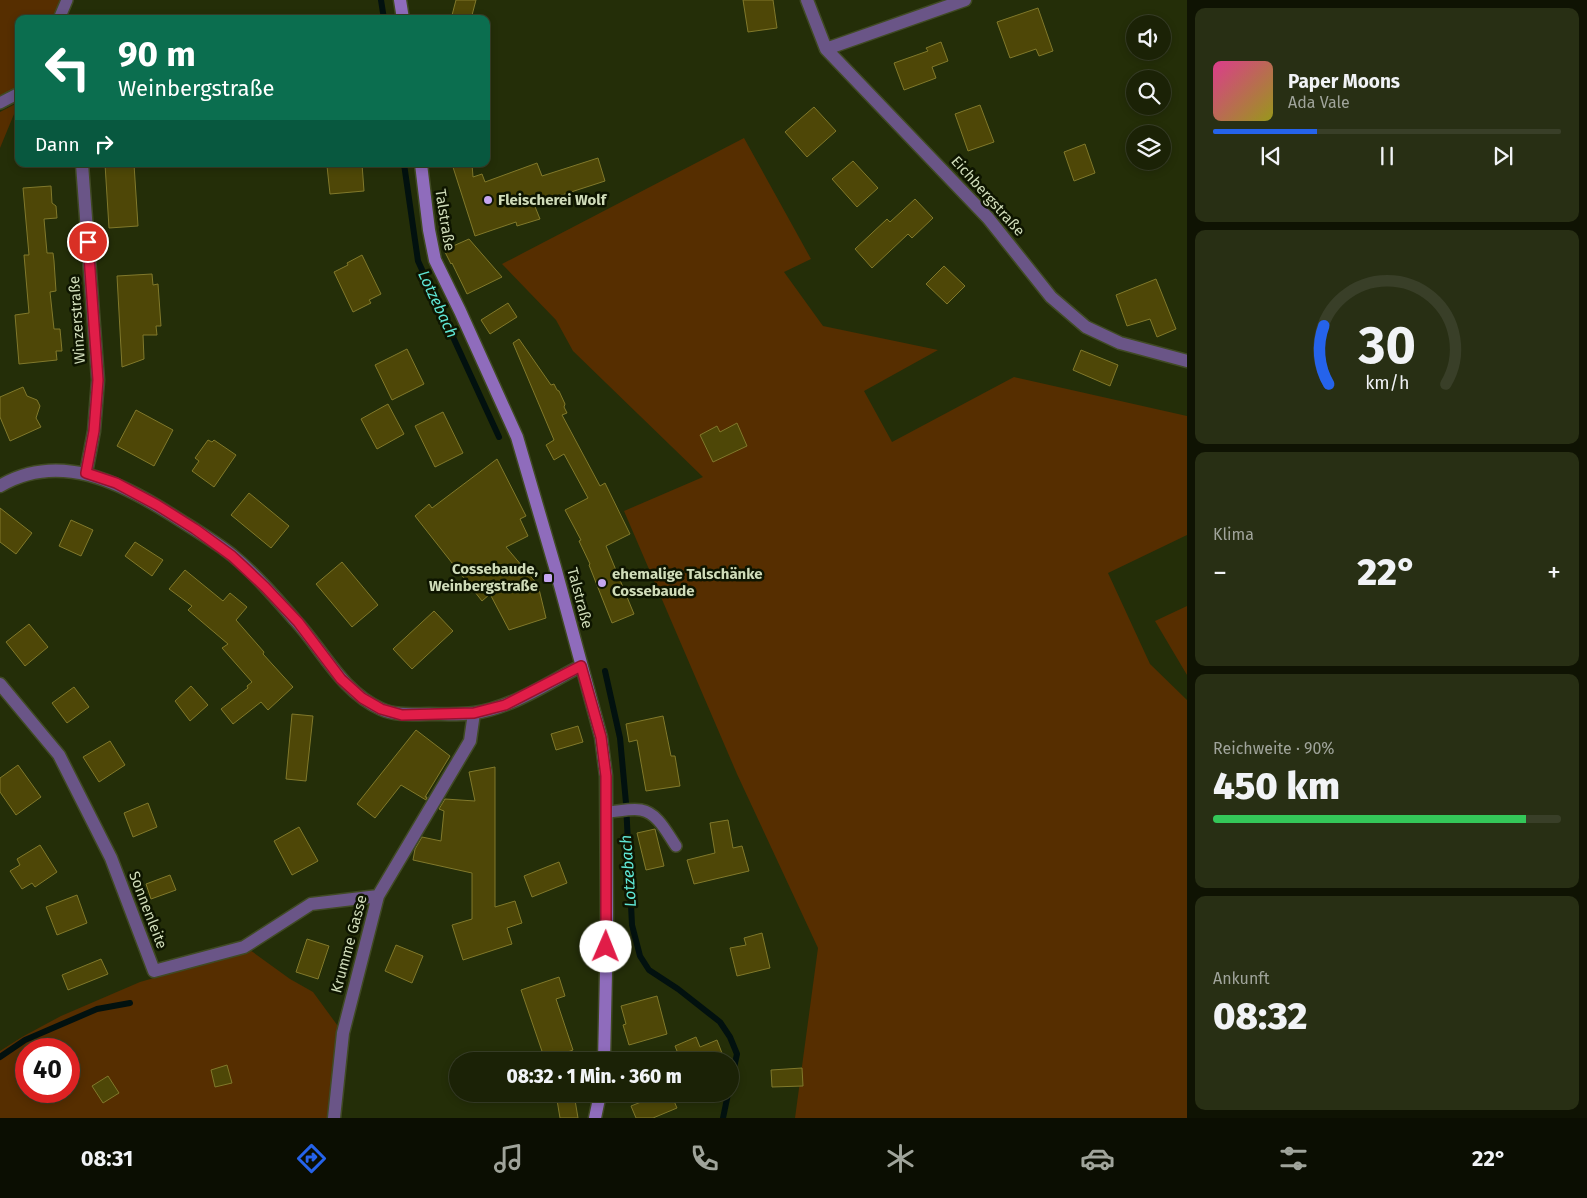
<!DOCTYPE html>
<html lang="de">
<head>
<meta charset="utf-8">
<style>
  :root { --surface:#1b2206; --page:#282f14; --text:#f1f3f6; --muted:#a0a49b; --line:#393f28; --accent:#2563eb }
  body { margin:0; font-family:"Fira Sans",sans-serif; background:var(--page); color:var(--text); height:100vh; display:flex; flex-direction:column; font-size:19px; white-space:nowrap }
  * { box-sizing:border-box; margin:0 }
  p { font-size:16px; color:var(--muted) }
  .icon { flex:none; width:28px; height:28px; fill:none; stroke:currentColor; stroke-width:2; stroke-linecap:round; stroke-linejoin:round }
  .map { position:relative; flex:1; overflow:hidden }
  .side { display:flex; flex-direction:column; gap:8px; padding:8px; background:#0f1303; width:400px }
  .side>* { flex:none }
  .guide { position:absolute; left:15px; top:15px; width:475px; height:152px; border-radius:10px; box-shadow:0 2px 8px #0003,0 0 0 1px var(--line); background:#0b6e4f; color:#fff; overflow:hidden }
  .tools { position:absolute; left:1126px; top:15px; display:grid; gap:10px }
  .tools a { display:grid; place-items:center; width:45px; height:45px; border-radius:50%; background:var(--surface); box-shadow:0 2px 8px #0003,0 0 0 1px var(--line); font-size:25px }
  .speed { position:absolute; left:15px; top:1038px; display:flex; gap:10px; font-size:25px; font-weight:700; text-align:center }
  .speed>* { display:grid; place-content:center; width:65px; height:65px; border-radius:50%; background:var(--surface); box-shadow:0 2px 8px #0003,0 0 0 1px var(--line); line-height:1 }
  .speed .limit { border:8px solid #d22; background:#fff; color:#111 }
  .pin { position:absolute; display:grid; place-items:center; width:42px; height:42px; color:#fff; margin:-21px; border:2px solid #fff; border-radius:50%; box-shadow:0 1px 5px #0007 }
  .me { position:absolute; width:55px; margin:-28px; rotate:1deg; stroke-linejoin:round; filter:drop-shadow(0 0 4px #0008) }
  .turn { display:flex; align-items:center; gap:18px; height:105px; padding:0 20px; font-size:22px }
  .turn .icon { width:65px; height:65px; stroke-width:2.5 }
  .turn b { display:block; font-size:35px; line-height:42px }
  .then { display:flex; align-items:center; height:48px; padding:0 20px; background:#0003; gap:10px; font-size:19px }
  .big { font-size:38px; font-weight:800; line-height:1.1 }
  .side .widget { flex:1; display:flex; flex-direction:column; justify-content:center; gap:8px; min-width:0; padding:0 18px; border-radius:10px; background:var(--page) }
  .side .dial { align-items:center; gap:0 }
  .dial svg { height:130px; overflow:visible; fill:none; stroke:var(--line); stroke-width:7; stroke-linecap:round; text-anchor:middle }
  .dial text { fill:var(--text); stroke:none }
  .song { display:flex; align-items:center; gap:15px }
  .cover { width:60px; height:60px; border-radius:8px; background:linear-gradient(135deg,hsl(330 70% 55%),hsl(60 70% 35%)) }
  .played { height:5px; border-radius:2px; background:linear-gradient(90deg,var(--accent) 30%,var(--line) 30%) }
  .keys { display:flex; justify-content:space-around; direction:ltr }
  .heat { display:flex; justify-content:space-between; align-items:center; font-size:28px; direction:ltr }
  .charge { height:8px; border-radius:4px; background:linear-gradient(90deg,#34c759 90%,var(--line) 0) }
  .trip { position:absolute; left:449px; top:1052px; width:290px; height:50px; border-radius:25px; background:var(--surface); box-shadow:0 2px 8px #0003,0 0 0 1px var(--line); font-weight:800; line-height:50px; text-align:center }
  .tabs { display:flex; height:80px; justify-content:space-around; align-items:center; background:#0b0e02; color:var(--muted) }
  .tabs .icon { width:35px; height:35px }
  .tabs .on { color:var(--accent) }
  .tabs b { font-size:22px; color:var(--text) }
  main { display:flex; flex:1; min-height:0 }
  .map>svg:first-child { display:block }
</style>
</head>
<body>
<main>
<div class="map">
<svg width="1187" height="1118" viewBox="0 0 1187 1118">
  <rect width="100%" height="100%" fill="#242e08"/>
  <path fill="#562e00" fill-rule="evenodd" d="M 0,0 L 67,0 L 59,19 L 19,19 L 19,93 L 0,103 Z
    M 19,102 L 0,148 L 0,112 Z
    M 744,138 L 811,259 L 784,272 L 823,326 L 938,350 L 864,391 L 892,442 L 1014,377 L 1187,416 L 1187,535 L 1108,573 L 1150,664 L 1187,700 L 1187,1118 L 795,1118 L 818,948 L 737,774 L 624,511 L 703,477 L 573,351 L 556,320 L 502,264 Z
    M 1187,606 L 1187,675 L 1155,621 Z
    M 250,950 L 290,979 L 313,992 L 343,1033 L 334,1118 L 0,1118 L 0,1051 L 22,1037 L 61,1016 L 140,982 ZM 26,1049 L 69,1049 L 69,1091 L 26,1091 Z"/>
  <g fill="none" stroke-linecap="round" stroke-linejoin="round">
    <path stroke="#02110f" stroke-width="6" d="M 381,0 L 384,19
      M 404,164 L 418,261 L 499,437
      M 605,671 L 620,738 L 626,803 L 632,925 L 640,956 L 649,970 L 678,989 L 720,1022 L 730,1037 L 737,1054 L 730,1086
      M 0,1057 L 25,1040 L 97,1009 L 130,1003
      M 723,1118 L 728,1094"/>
  </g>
  <path fill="#4e4707" stroke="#81792b" d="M 456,0 L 476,0 L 471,19 L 451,19 Z
    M 743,0 L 773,0 L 777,28 L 748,32 Z
    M 1038,8 L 1053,51 L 1039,56 L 1036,49 L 1010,58 L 997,22 Z
    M 941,42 L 948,61 L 932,67 L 936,78 L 904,90 L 894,63 L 928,51 L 926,48 Z
    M 980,105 L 994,142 L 968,151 L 955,114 Z
    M 814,107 L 836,131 L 807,157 L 785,132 Z
    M 1085,144 L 1095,173 L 1074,181 L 1064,152 Z
    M 598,158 L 605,181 L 534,204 L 540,219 L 517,226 L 516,222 L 475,236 L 452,164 L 472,164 L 473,177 L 482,174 L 485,182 L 537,163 L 542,176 Z
    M 853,161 L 878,188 L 857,207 L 832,179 Z
    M 105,164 L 134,164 L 138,226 L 109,228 Z
    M 349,164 L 362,164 L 364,191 L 330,194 L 327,166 Z
    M 51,186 L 52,203 L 56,206 L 57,218 L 44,219 L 47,253 L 53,253 L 54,261 L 56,291 L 50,292 L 54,329 L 60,329 L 62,351 L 56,351 L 57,360 L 19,364 L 15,315 L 29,313 L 24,255 L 29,255 L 23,188 Z
    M 915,199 L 933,218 L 912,238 L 908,234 L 872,268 L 855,249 L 887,219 L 890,222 Z
    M 469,239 L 502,277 L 467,294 L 452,263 L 451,264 L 444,250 Z
    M 362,255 L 381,294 L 369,300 L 371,303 L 353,312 L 334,272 L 348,265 L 347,263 Z
    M 944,266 L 965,286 L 947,304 L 926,284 Z
    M 152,274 L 153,285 L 158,284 L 161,326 L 156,326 L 157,335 L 143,335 L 144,359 L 122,367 L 117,276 Z
    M 1156,279 L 1176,329 L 1157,337 L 1150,319 L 1127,326 L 1116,295 Z
    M 508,303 L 517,317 L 490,334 L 481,320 Z
    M 519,339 L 551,385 L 554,384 L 557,390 L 559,391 L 565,404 L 564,407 L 567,413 L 562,415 L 600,486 L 605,483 L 630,534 L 606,546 L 634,614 L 612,623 L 589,565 L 590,564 L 579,541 L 581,540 L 565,510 L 588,498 L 564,454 L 554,460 L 546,445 L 554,440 L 513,343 Z
    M 407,349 L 424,384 L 392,400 L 375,365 Z
    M 1081,350 L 1118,365 L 1110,386 L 1073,370 Z
    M 23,387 L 27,396 L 37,400 L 40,406 L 36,418 L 41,427 L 10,441 L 0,417 L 0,397 Z
    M 388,404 L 404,434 L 377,449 L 361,419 Z
    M 136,410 L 173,430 L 154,466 L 117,446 Z
    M 443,412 L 463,453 L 435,467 L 415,426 Z
    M 737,423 L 747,446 L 713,462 L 700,435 L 717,426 L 720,432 Z
    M 208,440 L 212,442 L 214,440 L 236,455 L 214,487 L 192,471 L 199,461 L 195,458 Z
    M 497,459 L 526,516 L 520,519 L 528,536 L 506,547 L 538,585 L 546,618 L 509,630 L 490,594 L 482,601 L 415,516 L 429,504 L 432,508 Z
    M 249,493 L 289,526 L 271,548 L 231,515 Z
    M 0,508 L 32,533 L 16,554 L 0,542 Z
    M 71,520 L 93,530 L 81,556 L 59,546 Z
    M 135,542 L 163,560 L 152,576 L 125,556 Z
    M 342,562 L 378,605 L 352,627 L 316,584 Z
    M 185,570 L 223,601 L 230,593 L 247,607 L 236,620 L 264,652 L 263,654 L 293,687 L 268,710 L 261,702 L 233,724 L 221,709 L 248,688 L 247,686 L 252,682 L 222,648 L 228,644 L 188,610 L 192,606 L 169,589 Z
    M 434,611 L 453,631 L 412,669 L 393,649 Z
    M 29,624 L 48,647 L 25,666 L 6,642 Z
    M 191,686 L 208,705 L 190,721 L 175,701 Z
    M 74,687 L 89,707 L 67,723 L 52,703 Z
    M 292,714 L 313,716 L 306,781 L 286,779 Z
    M 663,716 L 671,756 L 675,756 L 680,786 L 646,791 L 637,740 L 629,742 L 626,724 Z
    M 578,726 L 583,742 L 556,750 L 551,734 Z
    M 416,730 L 450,756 L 425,797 L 427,797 L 426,800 L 401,785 L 375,818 L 357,804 Z
    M 110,741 L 125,765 L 99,782 L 83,757 Z
    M 18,765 L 41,797 L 16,815 L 0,792 L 0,778 Z
    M 495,767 L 495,907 L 515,901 L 522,923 L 507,928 L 512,944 L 463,960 L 452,925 L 472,919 L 472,873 L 413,860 L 415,849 L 422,837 L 441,841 L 444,811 L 439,809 L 445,799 L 475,801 L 469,772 Z
    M 148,803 L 157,827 L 133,837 L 124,813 Z
    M 728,820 L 733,848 L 742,846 L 749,871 L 694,884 L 687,860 L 715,853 L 710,823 Z
    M 299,827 L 318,861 L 292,875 L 274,841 Z
    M 655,829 L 664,866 L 646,870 L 637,833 Z
    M 40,845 L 57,872 L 35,887 L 32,883 L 22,889 L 10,871 L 20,865 L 17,859 Z
    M 559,862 L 567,883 L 532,897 L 524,876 Z
    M 170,875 L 176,890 L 151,899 L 146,884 Z
    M 77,895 L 87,923 L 57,935 L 46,907 Z
    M 762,933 L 770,968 L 737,976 L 730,948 L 746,945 L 744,938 Z
    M 307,939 L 329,946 L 318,979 L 296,972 Z
    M 396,945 L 423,956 L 412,983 L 385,971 Z
    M 101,959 L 108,974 L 68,990 L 62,975 Z
    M 559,977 L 565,996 L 556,999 L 573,1050 L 545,1060 L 521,990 Z
    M 657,996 L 667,1034 L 629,1045 L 623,1025 L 626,1024 L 621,1006 Z
    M 696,1037 L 700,1047 L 717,1040 L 725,1061 L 667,1061 L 679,1056 L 675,1046 Z
    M 227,1065 L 232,1083 L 215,1087 L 211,1070 Z
    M 802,1068 L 803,1086 L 772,1087 L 771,1070 Z
    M 108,1076 L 119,1093 L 103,1103 L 92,1086 Z
    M 556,1094 L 574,1094 L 578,1118 L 560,1118 Z
    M 661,1094 L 671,1094 L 677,1108 L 653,1118 L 636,1118 L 631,1106 Z"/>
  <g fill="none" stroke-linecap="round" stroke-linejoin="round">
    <g stroke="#404a24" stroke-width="14">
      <path id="lane" d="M 59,19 L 67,0
        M 0,103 L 19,93
        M 606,812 C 617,812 630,808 641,810 C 658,813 667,833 676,846"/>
    </g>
    <g stroke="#404a24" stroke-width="15">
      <path id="street" d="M 807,0 L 826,49 L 988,218 L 1051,297 L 1086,327 L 1120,343 L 1187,361
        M 826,49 L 965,0
        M 82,164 L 98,380 L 94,431 L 86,473
        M 0,486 C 59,451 120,482 172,515 C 192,528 213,540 232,555 C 255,574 275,597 295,620 C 323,650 341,691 381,709 C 396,716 413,714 429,714 C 444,714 459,715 474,713 C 511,708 548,683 581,666
        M 0,684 L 59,755 L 111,858 L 154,971 L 244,947 L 311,904 L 378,896
        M 334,1118 L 343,1033 L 378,896 L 470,741 L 474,713"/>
    </g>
    <g stroke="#404a24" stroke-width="15">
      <path id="secondary" d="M 400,0 L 403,19
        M 421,164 L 429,230 L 435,260 L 460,311 L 517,437 L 555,567 L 601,737 L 606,776 L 607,928 L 604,1061
        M 595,1118 L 600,1094"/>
    </g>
    <use href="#lane" stroke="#6a5587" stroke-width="11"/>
    <use href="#street" stroke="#6a5587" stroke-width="12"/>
    <use href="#secondary" stroke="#8f6cbc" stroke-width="12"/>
  </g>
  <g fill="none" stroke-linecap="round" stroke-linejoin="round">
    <g stroke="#92132f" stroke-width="12">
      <path id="route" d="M 88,242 L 98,380 L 94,431 L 86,473 L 116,483 L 157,505 L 195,529 L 232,556 L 265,587 L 298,622 L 341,679 L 362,698 L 381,709 L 402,715 L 474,713 L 505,705 L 581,666 L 601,737 L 606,776 L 606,947"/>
    </g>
    <use href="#route" stroke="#e11d48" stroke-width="9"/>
  </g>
  <g fill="#c5a6f0" stroke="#0e1500" stroke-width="2">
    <circle cx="488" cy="200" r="5"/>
    <rect x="543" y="573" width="10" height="10" rx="2.5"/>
    <circle cx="602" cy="583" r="5"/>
  </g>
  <g text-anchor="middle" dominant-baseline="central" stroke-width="5" stroke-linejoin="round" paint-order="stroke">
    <g font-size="15" fill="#d0dcb9" stroke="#0e1500">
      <text transform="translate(988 196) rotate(48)">Eichbergstraße</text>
      <text transform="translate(445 220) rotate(81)">Talstraße</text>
      <text transform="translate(77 320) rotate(-94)">Winzerstraße</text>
      <text transform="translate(580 598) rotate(75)">Talstraße</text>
      <text transform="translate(148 910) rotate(69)">Sonnenleite</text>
      <text transform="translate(349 944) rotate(-75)">Krumme Gasse</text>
    </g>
    <g font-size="15" font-weight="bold" fill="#d0dcb9" stroke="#0e1500" text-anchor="start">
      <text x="498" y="200">Fleischerei Wolf</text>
      <text x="538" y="569" text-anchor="end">Cossebaude,<tspan x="538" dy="17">Weinbergstraße</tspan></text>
      <text x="612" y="574">ehemalige Talschänke<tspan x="612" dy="17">Cossebaude</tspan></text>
    </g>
    <g font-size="16" font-style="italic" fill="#5fe6d4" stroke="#0e1500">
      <text transform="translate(438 304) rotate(65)">Lotzebach</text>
      <text transform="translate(628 871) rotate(-94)">Lotzebach</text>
    </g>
  </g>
</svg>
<div class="tools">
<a><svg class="icon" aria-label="sound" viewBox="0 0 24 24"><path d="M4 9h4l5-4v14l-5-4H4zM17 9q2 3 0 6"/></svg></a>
<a><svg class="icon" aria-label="search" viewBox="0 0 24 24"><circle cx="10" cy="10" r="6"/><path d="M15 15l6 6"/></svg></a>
<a><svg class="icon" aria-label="layers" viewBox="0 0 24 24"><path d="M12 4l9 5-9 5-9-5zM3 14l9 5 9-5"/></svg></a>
</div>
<div class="speed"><div class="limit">40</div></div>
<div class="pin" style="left:88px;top:242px;background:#d93025"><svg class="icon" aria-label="arrive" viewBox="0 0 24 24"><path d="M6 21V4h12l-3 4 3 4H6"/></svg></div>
<svg class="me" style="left:606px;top:947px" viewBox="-20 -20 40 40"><circle r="19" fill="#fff"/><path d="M0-13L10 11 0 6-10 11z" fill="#e11d48"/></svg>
<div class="trip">08:32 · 1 Min. · 360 m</div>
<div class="guide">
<div class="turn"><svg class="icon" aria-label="left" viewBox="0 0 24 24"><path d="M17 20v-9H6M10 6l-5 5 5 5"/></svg><div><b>90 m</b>Weinbergstraße</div></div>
<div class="then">Dann<svg class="icon" aria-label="right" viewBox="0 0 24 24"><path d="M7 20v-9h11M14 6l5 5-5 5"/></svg></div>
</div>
</div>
<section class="side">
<div class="widget">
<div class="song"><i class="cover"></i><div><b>Paper Moons</b><p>Ada Vale</p></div></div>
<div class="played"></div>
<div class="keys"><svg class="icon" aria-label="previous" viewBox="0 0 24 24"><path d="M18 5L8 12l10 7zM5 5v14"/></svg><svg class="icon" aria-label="pause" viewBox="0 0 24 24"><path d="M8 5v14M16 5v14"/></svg><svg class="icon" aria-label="next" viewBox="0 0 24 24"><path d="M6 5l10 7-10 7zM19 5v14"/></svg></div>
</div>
<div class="widget dial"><svg viewBox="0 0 100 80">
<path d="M14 69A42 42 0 1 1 86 69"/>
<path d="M14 69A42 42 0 0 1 11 33" stroke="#2563eb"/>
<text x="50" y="56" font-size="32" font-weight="700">30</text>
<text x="50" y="72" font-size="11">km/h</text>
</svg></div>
<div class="widget"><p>Klima</p>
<div class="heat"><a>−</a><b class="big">22°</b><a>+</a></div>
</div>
<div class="widget"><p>Reichweite · 90%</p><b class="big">450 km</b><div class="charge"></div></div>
<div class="widget"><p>Ankunft</p><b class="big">08:32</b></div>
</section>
</main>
<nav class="tabs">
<b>08:31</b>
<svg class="icon on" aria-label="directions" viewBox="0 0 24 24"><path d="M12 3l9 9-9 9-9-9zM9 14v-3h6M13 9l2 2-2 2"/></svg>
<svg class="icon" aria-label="music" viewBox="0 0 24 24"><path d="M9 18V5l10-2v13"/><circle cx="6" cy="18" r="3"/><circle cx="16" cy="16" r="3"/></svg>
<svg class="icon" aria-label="phone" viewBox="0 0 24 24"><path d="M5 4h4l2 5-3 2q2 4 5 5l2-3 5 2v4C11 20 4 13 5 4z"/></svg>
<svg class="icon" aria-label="climate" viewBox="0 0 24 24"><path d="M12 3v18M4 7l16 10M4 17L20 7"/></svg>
<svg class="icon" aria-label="car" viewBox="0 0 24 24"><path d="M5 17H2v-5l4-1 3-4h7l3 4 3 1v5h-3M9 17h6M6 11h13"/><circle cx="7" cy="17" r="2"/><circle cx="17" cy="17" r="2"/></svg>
<svg class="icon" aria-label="filters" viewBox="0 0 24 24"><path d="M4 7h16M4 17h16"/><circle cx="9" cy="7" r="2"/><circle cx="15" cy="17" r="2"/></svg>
<b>22°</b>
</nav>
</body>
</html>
